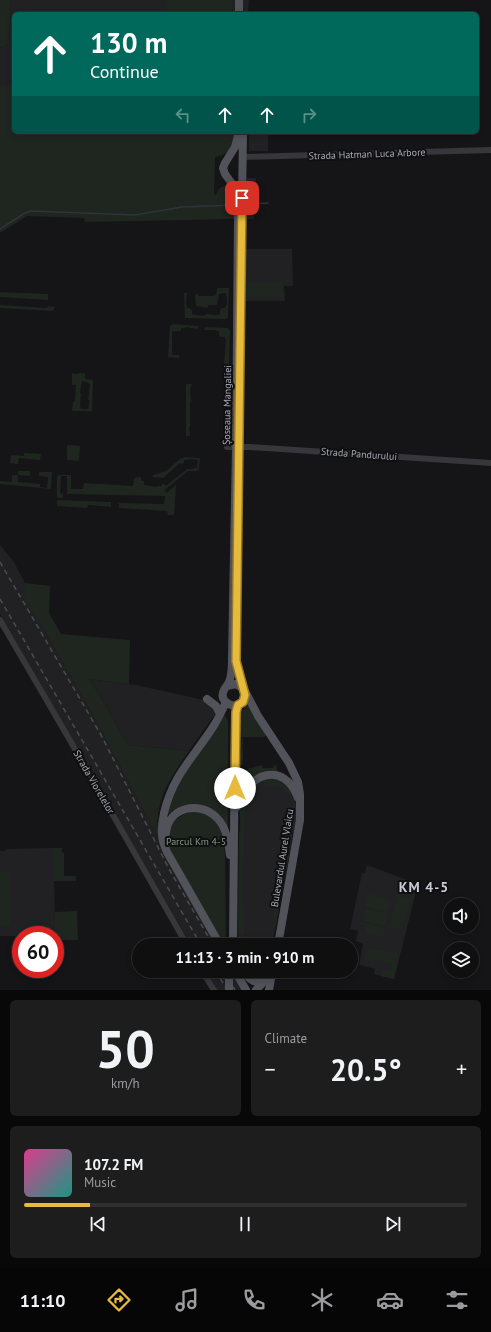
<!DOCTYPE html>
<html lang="en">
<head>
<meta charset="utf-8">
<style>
  :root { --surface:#100f10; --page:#1e1d1e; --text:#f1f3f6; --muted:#9c9c9f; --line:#302f30; --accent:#e6ba3c }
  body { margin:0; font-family:"PT Sans",sans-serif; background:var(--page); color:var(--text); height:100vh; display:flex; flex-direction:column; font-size:15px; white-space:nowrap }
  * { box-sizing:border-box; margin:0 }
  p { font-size:13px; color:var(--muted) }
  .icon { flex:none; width:22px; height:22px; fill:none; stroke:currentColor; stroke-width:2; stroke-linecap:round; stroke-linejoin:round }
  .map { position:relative; height:990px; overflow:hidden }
  .panel { display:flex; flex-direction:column; gap:10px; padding:10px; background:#090809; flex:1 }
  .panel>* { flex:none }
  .top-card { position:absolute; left:12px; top:12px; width:467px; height:122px; border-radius:6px; box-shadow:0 2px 6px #0003,0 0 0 1px var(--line); background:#00695c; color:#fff; overflow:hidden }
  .fabs { position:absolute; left:443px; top:898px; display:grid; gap:8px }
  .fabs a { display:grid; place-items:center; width:36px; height:36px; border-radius:50%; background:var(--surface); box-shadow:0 2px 6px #0003,0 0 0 1px var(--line); font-size:20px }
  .speed { position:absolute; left:12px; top:926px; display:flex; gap:8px; font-size:20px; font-weight:700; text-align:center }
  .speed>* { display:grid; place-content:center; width:52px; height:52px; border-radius:50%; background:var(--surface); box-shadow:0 2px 6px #0003,0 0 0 1px var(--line); line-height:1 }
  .speed .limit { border:6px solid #d22; background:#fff; color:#111 }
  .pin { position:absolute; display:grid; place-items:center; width:34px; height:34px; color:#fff; margin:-17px; border-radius:8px; box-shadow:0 2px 6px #0006 }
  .me { position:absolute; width:44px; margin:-22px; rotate:0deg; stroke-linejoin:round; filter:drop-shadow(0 0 3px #0008) }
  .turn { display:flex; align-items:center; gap:14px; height:84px; padding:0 12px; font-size:18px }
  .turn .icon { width:52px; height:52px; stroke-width:2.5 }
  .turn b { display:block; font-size:28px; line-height:34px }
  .lanes { display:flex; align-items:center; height:38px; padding:0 12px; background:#0003; justify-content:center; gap:20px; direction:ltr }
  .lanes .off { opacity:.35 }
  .big { font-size:30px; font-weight:600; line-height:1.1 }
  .panel .tile { flex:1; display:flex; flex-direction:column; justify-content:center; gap:6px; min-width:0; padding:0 14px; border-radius:6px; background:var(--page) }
  .panel .dial { align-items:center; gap:0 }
  .dial b { font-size:52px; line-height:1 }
  .song { display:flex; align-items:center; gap:12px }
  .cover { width:48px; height:48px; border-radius:6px; background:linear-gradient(135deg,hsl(330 70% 55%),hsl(170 70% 35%)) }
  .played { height:4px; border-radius:2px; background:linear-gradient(90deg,var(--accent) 15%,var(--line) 15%) }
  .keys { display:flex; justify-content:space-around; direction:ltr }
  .heat { display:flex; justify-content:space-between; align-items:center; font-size:22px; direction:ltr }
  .panel .tiles { flex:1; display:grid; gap:10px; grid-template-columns:1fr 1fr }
  .tile:last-child { grid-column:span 2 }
  .trip { position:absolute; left:132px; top:938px; width:226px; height:40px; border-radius:20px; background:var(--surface); box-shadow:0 2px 6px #0003,0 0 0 1px var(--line); font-weight:600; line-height:40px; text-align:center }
  .dock { display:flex; height:64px; justify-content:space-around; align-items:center; background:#060606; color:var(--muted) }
  .dock .icon { width:28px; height:28px }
  .dock .selected { color:var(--accent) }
  .dock b { font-size:18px; color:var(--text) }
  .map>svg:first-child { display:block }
</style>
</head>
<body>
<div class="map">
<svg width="491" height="990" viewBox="0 0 491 990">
  <rect width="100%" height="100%" fill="#151416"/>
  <path fill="#212123" d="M 11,0 L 249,0 L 248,14 L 14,14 L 14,86 L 0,86 L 0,48 L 9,44 Z
    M 249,132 L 268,132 L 268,151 L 249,151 Z
    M 246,249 L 292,249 L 293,286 L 284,286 L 285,301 L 246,301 Z
    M 0,545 L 14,562 L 25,583 L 26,601 L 46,633 L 99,726 L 158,838 L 218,945 L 191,945 L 0,614 Z
    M 89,679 L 136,685 L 208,701 L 215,711 L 215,714 L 189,751 L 128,745 L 100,696 Z
    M 260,780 L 284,783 L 294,795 L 296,826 L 293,832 L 272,945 L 238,945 L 239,834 L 241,829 L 240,810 L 245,795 Z
    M 54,848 L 55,936 L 55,935 L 21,935 L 21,936 L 0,936 L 0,851 L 5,851 L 6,849 Z
    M 367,865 L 418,884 L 394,979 L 374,974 L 375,969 L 359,965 L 363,944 L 356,941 L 358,931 L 350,929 L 362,873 L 365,873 Z
    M 206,971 L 233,971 L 244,990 L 217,990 Z"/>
  <path fill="#1f2620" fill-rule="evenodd" d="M 0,0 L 11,0 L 9,44 L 0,48 Z
    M 166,0 L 233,0 L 232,14 L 168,14 Z
    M 0,86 L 14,86 L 14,132 L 235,132 C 234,148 231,154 215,157 L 214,194 L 216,195 C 218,190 219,187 225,186 C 235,193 234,208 235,219 L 85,222 L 84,218 L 27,216 L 0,233 Z
    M 247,178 L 256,178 L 254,219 L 246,219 Z
    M 282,282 L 283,297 L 248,297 L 248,283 Z
    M 217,288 L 229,288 L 228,318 L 226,319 L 185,318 L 184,293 L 187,293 L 186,305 L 187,305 L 187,308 L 191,309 L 192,311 L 192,314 L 203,316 L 206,314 L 216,315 L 220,314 L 220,310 L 222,308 L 225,308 L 226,305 L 227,305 L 227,297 L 226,296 L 226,293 L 219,294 L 217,305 L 209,305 L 207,308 L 196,306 L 195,294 L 198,294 L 198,296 L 213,296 L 216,295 Z
    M 0,292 L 48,294 L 48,300 L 0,297 Z
    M 0,305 L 47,308 L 48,306 L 55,307 L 53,311 L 0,308 Z
    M 173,324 L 198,326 L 198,329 L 186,327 L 185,328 L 181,328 L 181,331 L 172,331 L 172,355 L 179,355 L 179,358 L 168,357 L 170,326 Z
    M 205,327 L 228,328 L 230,330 L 229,365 L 224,364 L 226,340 L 225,340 L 225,337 L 221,337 L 219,335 L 219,331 L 217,331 L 216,330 L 204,330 Z
    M 72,373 L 74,374 L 85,373 L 85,379 L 93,380 L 92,411 L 72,411 L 73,402 L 75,401 L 76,385 L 72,385 ZM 82,381 L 89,383 L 90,385 L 88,400 L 90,400 L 88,409 L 81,409 L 80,406 L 81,393 L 80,393 Z
    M 186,384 L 192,384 L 191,388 L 190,389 L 191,402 L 190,402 L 190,427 L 189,427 L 190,436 L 186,436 Z
    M 67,445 L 80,446 L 79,461 L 67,460 Z
    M 24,453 L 41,454 L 40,460 L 19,458 L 18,464 L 10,463 L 11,455 L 24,456 Z
    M 185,457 L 200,458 L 199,468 L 197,471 L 188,471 L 165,490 L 166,493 L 176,485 L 174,515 L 168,515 L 167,511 L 119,508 L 119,503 L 164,504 L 165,496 L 67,494 L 67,476 L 61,476 L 60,493 L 63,494 L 63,498 L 57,498 L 57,476 L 59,475 L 71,475 L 71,489 L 83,489 L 84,483 L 133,486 L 134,478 L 141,477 L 141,481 L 144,481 L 144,485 L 157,487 L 158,486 L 162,486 L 162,484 L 164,484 L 166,486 L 187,469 L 194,469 L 194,468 L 197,468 L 198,461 L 195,459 L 184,460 L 184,463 L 182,464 L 180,463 L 163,478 L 153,477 L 153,475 L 166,471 L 180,459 Z
    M 18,471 L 30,471 L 30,476 L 18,475 L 18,482 L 40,484 L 40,487 L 47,488 L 48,477 L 39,476 L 39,472 L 52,472 L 51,489 L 0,484 L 0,481 L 12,482 L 12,475 L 18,475 Z
    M 57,500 L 111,502 L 111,507 L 88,505 L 87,508 L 57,506 Z
    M 25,583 L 50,586 L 49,613 L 61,634 L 130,640 L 129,684 L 89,679 L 100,696 L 128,745 L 189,751 C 169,780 154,801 158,838 L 99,726 L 46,633 L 25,601 Z
    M 248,703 L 268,733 L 264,737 L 243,737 L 243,761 L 242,765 L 239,766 L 239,757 L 241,754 L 242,737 L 239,737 L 239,715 Z
    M 223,713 L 228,721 L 228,829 C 208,805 200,795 171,815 L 167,814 L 176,786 Z
    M 262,765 L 263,768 L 273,768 L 274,765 L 276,765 L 278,772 C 255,773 253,776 240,793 L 238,793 C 239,770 241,770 262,765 Z
    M 263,779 C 268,779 274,778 279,780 C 297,788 301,816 293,832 L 293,798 L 290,792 L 286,794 L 282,789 L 282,786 L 265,786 Z
    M 260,780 L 261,787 L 251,789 L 245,808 L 243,899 L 245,911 L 244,940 L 238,940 L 239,834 C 241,827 240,820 240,812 C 241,797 250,789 260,780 Z
    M 194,811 C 198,812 203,812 206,813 C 222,819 224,841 225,855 L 226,945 L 213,929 L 169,847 C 166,827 175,815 194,811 Z
    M 54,848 L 62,848 L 62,852 L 64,853 L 64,876 L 76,876 L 76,881 L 54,881 Z
    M 285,856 L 289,856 L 276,925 L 274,926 L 274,884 L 284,884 Z
    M 0,872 L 10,872 L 11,926 L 0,926 Z
    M 369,894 L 391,900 L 387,912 L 365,906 Z
    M 398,895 L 411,899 L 402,930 L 389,927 Z
    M 366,909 L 388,914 L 385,926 L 363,921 Z
    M 77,911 L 78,940 L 59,940 L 59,936 L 55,936 L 55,912 Z
    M 361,922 L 385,928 L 383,938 L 365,933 L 366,926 L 360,924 Z
    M 368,948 L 398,954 L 395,965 L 397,966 L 394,979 L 381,976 L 382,969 L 391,971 L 392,964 L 371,959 L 371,961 L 365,960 Z"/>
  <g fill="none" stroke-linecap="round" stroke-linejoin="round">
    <path stroke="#2d343b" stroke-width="1.5" d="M 247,204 L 268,203
      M 0,229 L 25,213 L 31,211 L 135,215 L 182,207 L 234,205"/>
    <path stroke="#36363b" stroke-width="6" d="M 242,157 L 491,150
      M 227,447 L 249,447 L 491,463
      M 0,620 L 89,773 L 187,945
      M 202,971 L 214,990"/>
    <path stroke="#52535a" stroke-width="8" d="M 239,14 L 239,0
      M 239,132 L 235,147 L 225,163 L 223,168 L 225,174 L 233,185 L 236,194 L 238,219 L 236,447 L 232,659 C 232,666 232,673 230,679 C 229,684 226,686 224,690 C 219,700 229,707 238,705 L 245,699 L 245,692
      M 242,203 L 243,132
      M 236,656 L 237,665 L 242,687
      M 227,686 L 236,684 L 244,689 L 258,716 L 289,763 L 298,782 L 300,794 L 300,820 L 278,945
      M 207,699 L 216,706 L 220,714
      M 237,807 C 246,774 284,759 298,798
      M 166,833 C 168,807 200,800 217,818 C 227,828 228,842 230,855
      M 220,945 L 167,852 C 160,837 161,828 164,813 C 173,775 193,758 213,727 C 218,719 222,711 226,702
      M 233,945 L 235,725 L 236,712 L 238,705
      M 235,971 L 246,990
      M 243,971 C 253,985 258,985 271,973
      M 256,990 L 265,980
      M 269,990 L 272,973"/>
    <path stroke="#4b4c52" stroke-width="1.5" stroke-dasharray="5 4" stroke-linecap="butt" d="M 0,562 L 101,735 L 169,869 L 213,945
      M 0,599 L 201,945
      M 216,971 L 227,990
      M 224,971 L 235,990"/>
    <path stroke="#52535a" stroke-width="8" d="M 229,990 L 229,971"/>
  </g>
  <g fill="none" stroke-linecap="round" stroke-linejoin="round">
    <g stroke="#967927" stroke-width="10">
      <path id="route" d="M 235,788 L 236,712 L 238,705 L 243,702 L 245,695 L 236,661 L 242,198"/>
    </g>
    <use href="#route" stroke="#e6ba3c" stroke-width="7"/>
  </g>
  <g text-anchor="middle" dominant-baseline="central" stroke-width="4" stroke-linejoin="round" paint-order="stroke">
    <g font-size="10" fill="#a7aab5" stroke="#100f11">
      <text transform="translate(367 154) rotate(-2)">Strada Hatman Luca Arbore</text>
      <text transform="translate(227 405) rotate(-89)">Șoseaua Mangaliei</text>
      <text transform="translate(359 454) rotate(4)">Strada Pandurului</text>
      <text transform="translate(94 782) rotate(60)">Strada Viorelelor</text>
      <text transform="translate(282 858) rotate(-81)">Bulevardul Aurel Vlaicu</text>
    </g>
    <g font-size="10" fill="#7f9f84" stroke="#100f11">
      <text x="196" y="841">Parcul Km 4-5</text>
    </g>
    <g font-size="14" font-weight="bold" letter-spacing="1" fill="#c8cad2" stroke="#100f11">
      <text x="424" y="887">KM 4-5</text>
    </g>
  </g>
</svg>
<div class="fabs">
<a><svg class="icon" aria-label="sound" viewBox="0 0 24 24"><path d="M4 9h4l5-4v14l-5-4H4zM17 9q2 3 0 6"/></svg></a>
<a><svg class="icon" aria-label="layers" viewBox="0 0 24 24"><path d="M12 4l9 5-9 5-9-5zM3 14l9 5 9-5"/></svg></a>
</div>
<div class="speed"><div class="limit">60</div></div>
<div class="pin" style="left:242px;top:198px;background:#d93025"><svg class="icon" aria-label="arrive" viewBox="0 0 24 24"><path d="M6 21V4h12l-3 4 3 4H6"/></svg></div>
<svg class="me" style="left:235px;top:788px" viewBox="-20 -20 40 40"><circle r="19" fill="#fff"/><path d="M0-13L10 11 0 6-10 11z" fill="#e6ba3c"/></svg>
<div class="trip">11:13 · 3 min · 910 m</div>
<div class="top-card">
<div class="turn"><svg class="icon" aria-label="ahead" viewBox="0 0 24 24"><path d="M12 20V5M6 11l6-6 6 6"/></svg><div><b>130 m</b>Continue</div></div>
<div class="lanes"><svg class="icon off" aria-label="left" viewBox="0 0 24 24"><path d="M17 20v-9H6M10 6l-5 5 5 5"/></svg><svg class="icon" aria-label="ahead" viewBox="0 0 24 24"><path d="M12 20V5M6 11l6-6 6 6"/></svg><svg class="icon" aria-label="ahead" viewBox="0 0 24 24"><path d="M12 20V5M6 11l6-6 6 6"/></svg><svg class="icon off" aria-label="right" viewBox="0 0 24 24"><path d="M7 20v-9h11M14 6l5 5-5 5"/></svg></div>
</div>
</div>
<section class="panel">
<div class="tiles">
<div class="tile dial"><b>50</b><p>km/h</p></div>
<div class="tile"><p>Climate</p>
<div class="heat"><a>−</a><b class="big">20.5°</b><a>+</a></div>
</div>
<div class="tile">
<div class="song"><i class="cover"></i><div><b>107.2 FM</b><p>Music</p></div></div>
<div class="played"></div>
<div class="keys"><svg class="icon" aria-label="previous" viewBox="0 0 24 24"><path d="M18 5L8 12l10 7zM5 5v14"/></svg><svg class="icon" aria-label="pause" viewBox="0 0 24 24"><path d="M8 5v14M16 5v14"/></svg><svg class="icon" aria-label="next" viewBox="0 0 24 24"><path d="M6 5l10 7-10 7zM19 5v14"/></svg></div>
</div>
</div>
</section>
<nav class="dock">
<b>11:10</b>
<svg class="icon selected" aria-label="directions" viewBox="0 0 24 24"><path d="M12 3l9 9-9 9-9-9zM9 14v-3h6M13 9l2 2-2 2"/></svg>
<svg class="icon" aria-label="music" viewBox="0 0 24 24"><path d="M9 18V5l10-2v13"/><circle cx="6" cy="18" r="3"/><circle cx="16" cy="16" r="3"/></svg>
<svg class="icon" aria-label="phone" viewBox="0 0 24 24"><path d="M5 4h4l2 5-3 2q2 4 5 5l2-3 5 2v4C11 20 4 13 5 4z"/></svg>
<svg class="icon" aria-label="climate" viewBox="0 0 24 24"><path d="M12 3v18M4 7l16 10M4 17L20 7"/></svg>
<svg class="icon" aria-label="car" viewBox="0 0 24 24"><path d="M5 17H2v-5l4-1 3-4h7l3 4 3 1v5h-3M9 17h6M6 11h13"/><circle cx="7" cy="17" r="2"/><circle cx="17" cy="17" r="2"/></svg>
<svg class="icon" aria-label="filters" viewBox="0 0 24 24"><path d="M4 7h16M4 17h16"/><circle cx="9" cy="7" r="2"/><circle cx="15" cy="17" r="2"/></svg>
</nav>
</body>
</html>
